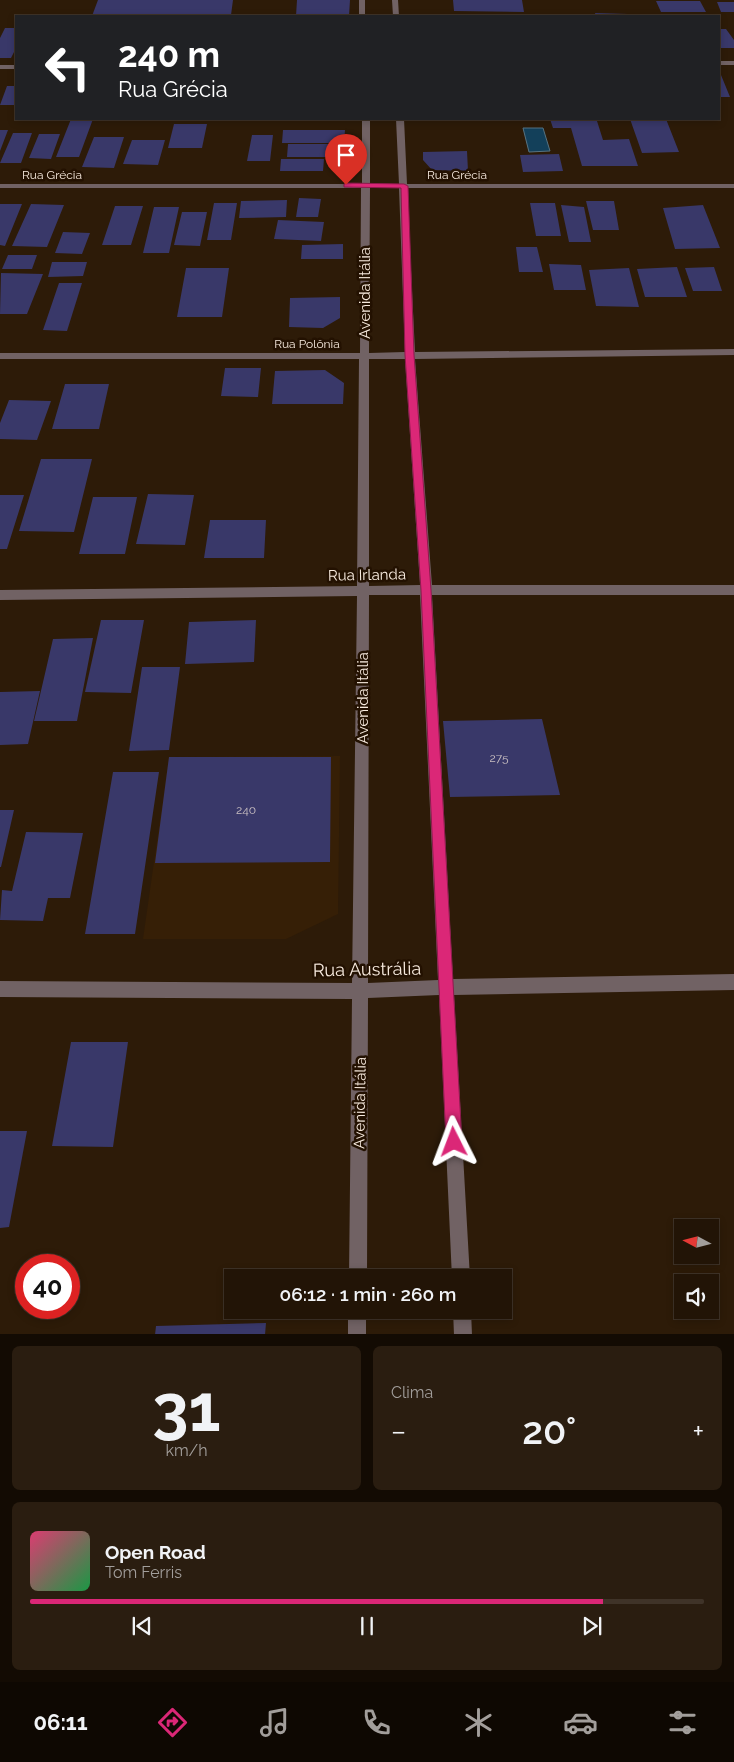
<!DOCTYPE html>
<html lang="pt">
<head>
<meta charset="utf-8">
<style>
  :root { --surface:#221406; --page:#2a1d10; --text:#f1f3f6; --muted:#a29e9b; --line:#3f3328; --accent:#db2777 }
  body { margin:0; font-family:Raleway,sans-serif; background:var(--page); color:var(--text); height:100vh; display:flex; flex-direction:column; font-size:19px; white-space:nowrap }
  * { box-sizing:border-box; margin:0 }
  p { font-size:16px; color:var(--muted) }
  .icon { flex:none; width:28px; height:28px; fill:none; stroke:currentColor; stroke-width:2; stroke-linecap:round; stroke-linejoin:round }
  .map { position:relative; height:1334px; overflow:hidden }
  .sheet { display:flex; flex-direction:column; gap:12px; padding:12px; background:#130b03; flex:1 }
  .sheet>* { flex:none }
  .hud { position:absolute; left:15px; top:15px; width:705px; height:105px; border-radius:0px; box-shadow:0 2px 8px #0003,0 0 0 1px var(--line); background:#202124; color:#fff; overflow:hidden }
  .needle { width:32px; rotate:277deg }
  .fabs { position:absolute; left:674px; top:1219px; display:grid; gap:10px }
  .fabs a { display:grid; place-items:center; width:45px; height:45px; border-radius:0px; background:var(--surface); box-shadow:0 2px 8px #0003,0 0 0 1px var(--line); font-size:25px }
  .speed { position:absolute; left:15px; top:1254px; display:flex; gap:10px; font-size:25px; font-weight:700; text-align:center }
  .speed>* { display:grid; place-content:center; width:65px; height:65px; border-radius:50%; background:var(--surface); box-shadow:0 2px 8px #0003,0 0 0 1px var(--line); line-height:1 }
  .speed .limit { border:8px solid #d22; background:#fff; color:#111 }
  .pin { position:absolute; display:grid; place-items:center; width:42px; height:42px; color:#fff; margin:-51px -21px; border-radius:50% 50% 50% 0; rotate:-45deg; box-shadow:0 0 5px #0007 }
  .pin .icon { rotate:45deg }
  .me { position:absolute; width:55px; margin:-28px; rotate:357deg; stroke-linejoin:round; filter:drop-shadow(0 0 4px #0008) }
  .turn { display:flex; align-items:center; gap:18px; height:105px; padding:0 20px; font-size:22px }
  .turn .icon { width:65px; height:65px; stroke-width:2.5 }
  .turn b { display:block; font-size:35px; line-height:42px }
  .big { font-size:38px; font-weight:600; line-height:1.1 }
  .sheet .card { flex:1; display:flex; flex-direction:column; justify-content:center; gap:8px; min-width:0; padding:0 18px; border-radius:8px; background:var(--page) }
  .sheet .dial { align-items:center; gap:0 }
  .dial b { font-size:65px; line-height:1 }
  .song { display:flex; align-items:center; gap:15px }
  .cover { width:60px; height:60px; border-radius:8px; background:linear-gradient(135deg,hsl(340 70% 55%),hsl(140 70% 35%)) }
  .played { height:5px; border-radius:2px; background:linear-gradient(90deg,var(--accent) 85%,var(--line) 85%) }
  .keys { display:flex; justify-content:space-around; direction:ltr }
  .heat { display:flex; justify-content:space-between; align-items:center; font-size:28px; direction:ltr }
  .sheet .tiles { flex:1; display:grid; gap:12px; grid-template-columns:1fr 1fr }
  .card:last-child { grid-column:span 2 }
  .trip { position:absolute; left:224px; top:1269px; width:288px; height:50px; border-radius:0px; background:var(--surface); box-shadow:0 2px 8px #0003,0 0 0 1px var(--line); font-weight:600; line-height:50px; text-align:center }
  .tab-bar { display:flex; height:80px; justify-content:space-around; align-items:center; background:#0e0802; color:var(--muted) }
  .tab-bar .icon { width:35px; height:35px }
  .tab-bar .active { color:var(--accent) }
  .tab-bar b { font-size:22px; color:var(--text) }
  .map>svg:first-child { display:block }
</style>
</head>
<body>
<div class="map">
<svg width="734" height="1335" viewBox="0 0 734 1335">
  <rect width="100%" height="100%" fill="#2d1b08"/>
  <path fill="#361f06" d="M 340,756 L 338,914 L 286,939 L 143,939 L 169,757 Z"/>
  <path fill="#13405a" stroke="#577382" d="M 523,128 L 543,128 L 550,151 L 529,152 Z"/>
  <path fill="#393869" d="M 98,0 L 233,0 L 231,15 L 92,16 Z
    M 297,0 L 350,0 L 349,16 L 296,16 Z
    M 453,0 L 522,0 L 524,12 L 454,11 Z
    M 656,1 L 700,1 L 706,12 L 661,12 Z
    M 717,2 L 734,2 L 734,12 L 721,12 Z
    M 595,13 L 628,14 L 629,16 L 596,16 Z
    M 407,14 L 440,14 L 440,16 L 408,16 Z
    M 446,14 L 482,14 L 482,16 L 447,16 Z
    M 5,28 L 16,28 L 16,48 L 11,58 L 0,58 L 0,38 Z
    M 719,29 L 726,29 L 734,40 L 734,48 L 719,48 Z
    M 719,75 L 721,75 L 730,97 L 719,97 Z
    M 7,86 L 16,86 L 16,105 L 0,105 Z
    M 71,119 L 93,119 L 79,157 L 56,157 Z
    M 550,119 L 590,119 L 591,121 L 597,121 L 603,140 L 629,139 L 638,166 L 582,166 L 571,128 L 553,128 Z
    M 630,119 L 666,119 L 679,152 L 642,153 Z
    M 174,124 L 207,124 L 202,148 L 168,148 Z
    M 0,130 L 8,130 L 0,151 Z
    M 283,130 L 345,130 L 344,143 L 282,143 Z
    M 13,133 L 32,133 L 21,163 L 0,163 Z
    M 39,134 L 60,134 L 51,159 L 29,158 Z
    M 252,135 L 273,135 L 270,161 L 247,161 Z
    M 94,137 L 124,137 L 114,168 L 82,167 Z
    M 132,140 L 165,140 L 158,165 L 123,164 Z
    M 288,144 L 334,144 L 334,157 L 287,157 Z
    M 467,151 L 468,171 L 432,170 L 423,160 L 423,152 Z
    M 559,154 L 563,171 L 523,172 L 520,155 Z
    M 281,159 L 324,159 L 323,171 L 280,171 Z
    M 299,198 L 321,199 L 318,217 L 296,217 Z
    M 287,200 L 286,217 L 239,218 L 241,201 Z
    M 586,201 L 614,201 L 619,230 L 593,230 Z
    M 214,203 L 237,203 L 231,240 L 207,240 Z
    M 530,203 L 555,203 L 561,236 L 536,236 Z
    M 0,204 L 22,204 L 5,246 L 0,245 Z
    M 31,204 L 64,205 L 47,247 L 12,246 Z
    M 561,205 L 584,207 L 591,242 L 569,242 Z
    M 703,205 L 720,248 L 675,249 L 663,208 Z
    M 115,206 L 143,206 L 131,245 L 102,245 Z
    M 154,207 L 179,207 L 169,253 L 143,253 Z
    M 182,212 L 207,212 L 200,246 L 174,245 Z
    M 278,220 L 324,222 L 321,241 L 274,239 Z
    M 63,232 L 90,233 L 82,254 L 55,253 Z
    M 343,244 L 343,259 L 301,259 L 302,245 Z
    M 516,247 L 537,247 L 543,272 L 519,272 Z
    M 8,255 L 37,255 L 32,269 L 2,269 Z
    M 52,262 L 87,262 L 83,276 L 48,277 Z
    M 549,264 L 581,265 L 586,290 L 554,290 Z
    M 677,267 L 687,297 L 645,297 L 637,269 Z
    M 714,267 L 722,291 L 693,291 L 685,268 Z
    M 186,268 L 229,268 L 222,317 L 177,317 Z
    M 629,268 L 639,307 L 596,306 L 589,270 Z
    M 1,273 L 43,274 L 27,314 L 0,314 Z
    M 59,283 L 82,283 L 67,331 L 43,330 Z
    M 340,297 L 340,318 L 323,328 L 289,327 L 290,298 Z
    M 225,368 L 261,368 L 258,397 L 221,396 Z
    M 325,370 L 344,383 L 343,404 L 272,404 L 275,371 Z
    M 65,384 L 109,384 L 99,429 L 52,429 Z
    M 9,400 L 51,401 L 37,440 L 0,439 L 0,423 Z
    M 41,459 L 92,459 L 74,532 L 19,531 Z
    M 148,494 L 194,495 L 185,545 L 136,544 Z
    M 0,495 L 24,495 L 7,549 L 0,549 Z
    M 93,497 L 137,497 L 125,554 L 79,554 Z
    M 210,520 L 266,520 L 264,558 L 204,558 Z
    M 101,620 L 144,620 L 131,693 L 85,692 Z
    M 256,620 L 254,662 L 185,664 L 189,622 Z
    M 93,638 L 77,721 L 34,721 L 53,639 Z
    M 142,667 L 180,667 L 169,750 L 129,751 Z
    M 40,691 L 28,744 L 0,745 L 0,692 Z
    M 542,719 L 560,795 L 450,797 L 443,721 Z
    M 169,757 L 331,757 L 330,862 L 155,863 Z
    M 113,772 L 159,772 L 135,934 L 85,934 Z
    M 0,810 L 14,810 L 1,867 L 0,867 Z
    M 26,832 L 83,833 L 70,898 L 48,898 L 43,921 L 0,920 L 2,890 L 12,891 Z
    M 71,1042 L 128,1042 L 113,1147 L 52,1146 Z
    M 0,1131 L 27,1131 L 9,1227 L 0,1228 Z
    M 266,1323 L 265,1335 L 155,1335 L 156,1326 Z"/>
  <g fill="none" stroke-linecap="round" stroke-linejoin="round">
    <path fill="#716264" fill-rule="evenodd" d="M 359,0 L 365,0 L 365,16 L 359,16 Z
      M 392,0 L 398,0 L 399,16 L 393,16 Z
      M 719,61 L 734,61 L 734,65 L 719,65 Z
      M 0,65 L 16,65 L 16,69 L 0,69 Z
      M 362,119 L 370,119 L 370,184 L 399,184 L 396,119 L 404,119 L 407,184 L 734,184 L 734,188 L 407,188 L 415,352 L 734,349 L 734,355 L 415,359 L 432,585 L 734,585 L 734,595 L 432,595 L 453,979 L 734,974 L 734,990 L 454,995 L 470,1278 L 452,1278 L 439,995 L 368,998 L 367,1278 L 349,1278 L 352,999 L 0,997 L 0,981 L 352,983 L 357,596 L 0,600 L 0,590 L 357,586 L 359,359 L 0,359 L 0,353 L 360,353 L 361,188 L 0,188 L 0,184 L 362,184 ZM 370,188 L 399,188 L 405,352 L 369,353 ZM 369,359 L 405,359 L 420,585 L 369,586 ZM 369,595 L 420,595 L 438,980 L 368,983 Z
      M 348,1310 L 366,1310 L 366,1335 L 348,1335 Z
      M 453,1310 L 471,1310 L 472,1335 L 454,1335 Z"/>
  </g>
  <path fill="#db2777" stroke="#8e194d" d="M 346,183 L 404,184 L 408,186 L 414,355 L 431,590 L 462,1142 L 460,1148 L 454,1150 L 449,1148 L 446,1142 L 421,590 L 405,355 L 401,188 L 344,187 L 344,184 Z"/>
  <g text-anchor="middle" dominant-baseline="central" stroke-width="5" stroke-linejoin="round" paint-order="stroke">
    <g font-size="12" fill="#f7eade" stroke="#231101">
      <text x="52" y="175">Rua Grécia</text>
      <text x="457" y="175">Rua Grécia</text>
      <text x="307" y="344">Rua Polônia</text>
    </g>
    <g font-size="12" fill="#c8bec1">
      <text x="499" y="758">275</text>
      <text x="246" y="810">240</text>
    </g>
    <g font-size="15" fill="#f7eade" stroke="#231101">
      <text transform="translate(365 293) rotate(-90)">Avenida Itália</text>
      <text transform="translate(367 575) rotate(-1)">Rua Irlanda</text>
      <text transform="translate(363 698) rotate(-90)">Avenida Itália</text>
      <text transform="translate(360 1103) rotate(-89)">Avenida Itália</text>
    </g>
    <g font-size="18" fill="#f7eade" stroke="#231101">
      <text transform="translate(367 969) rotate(-1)">Rua Austrália</text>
    </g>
  </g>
</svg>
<div class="fabs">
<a><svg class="needle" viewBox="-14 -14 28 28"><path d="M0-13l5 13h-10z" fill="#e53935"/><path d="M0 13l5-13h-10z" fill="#a29e9b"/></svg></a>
<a><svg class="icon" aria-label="sound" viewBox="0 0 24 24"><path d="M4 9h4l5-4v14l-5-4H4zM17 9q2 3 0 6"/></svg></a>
</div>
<div class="speed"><div class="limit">40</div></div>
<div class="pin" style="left:346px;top:185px;background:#d93025"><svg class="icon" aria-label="arrive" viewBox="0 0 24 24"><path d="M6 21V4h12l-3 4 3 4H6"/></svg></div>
<svg class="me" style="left:454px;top:1142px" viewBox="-20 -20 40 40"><path d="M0-17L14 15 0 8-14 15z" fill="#db2777" stroke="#fff" stroke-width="4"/></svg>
<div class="trip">06:12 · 1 min · 260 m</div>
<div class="hud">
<div class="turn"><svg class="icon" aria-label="left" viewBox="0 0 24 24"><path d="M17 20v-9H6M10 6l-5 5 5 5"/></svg><div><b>240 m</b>Rua Grécia</div></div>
</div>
</div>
<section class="sheet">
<div class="tiles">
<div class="card dial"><b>31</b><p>km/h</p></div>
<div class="card"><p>Clima</p>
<div class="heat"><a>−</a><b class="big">20°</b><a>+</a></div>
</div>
<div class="card">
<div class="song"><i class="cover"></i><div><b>Open Road</b><p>Tom Ferris</p></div></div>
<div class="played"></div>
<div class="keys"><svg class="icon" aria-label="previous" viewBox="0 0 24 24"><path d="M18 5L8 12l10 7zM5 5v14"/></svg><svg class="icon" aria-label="pause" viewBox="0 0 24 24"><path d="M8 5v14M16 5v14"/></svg><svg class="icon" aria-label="next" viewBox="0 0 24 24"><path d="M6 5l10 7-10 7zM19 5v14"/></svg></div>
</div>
</div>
</section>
<nav class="tab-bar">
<b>06:11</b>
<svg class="icon active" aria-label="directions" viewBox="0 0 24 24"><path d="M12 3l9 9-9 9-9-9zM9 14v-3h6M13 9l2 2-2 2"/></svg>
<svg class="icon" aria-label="music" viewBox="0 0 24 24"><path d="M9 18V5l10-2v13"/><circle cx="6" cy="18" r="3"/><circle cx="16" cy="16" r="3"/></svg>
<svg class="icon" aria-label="phone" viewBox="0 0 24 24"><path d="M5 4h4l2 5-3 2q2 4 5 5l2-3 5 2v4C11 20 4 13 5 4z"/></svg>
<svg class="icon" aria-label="climate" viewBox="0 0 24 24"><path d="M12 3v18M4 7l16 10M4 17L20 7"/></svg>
<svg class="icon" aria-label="car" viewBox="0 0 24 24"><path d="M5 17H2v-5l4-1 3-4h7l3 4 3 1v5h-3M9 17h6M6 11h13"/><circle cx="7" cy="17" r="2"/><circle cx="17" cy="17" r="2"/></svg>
<svg class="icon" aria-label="filters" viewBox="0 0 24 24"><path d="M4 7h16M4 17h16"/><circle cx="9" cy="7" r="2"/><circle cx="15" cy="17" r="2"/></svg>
</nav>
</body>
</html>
